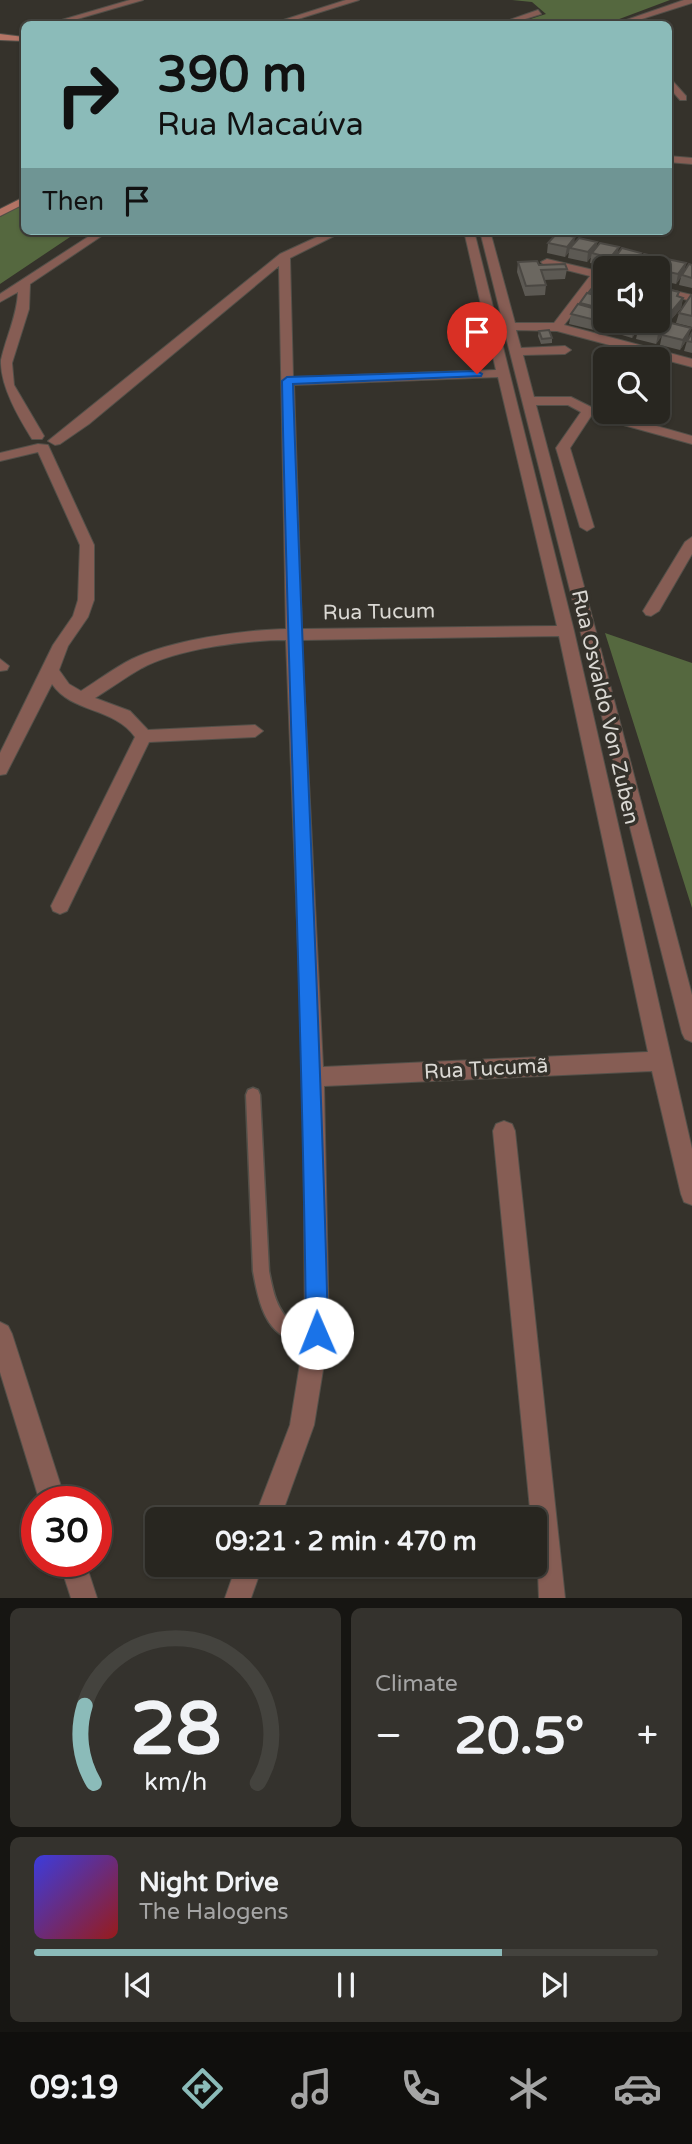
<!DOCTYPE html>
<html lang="en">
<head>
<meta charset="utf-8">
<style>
  :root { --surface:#282620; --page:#34322d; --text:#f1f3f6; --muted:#a5a5a5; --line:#44433e; --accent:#8bbbb9 }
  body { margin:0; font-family:"Varela Round",sans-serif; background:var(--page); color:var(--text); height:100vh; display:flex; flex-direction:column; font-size:26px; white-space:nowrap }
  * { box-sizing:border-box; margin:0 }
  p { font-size:23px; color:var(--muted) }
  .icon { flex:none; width:38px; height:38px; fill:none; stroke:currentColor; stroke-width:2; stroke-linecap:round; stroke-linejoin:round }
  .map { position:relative; height:1598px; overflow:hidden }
  .details { display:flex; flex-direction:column; gap:10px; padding:10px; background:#161512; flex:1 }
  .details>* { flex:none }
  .guide { position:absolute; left:21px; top:21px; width:651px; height:214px; border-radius:10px; box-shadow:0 2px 5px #0004,0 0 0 2px var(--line); background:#8bbbb9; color:#111; overflow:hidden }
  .buttons { position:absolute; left:593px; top:256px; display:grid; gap:14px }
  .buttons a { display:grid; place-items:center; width:77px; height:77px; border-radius:10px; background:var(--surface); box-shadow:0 2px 5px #0004,0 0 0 2px var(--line); font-size:35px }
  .speed { position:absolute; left:21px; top:1486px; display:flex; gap:14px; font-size:35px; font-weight:700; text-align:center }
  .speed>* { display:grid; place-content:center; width:91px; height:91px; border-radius:50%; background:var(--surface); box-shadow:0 2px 5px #0004,0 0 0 2px var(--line); line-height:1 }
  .speed .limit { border:10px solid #d22; background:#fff; color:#111 }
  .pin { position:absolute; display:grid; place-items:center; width:60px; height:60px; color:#fff; margin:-72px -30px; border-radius:50% 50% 50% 0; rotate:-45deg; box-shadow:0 0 7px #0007 }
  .pin .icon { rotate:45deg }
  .me { position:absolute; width:77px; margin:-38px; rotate:359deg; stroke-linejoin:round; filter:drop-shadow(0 0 5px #0008) }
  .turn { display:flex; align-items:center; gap:24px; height:147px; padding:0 21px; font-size:32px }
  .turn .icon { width:91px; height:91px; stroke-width:2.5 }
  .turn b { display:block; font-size:49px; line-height:60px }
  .then { display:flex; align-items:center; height:66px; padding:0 21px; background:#0003; gap:14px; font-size:26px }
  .big { font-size:52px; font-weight:700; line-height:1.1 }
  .details .tile { flex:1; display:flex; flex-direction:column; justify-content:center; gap:10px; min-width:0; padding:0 24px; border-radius:10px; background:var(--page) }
  .details .dial { align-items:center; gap:0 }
  .dial svg { height:182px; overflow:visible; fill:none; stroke:var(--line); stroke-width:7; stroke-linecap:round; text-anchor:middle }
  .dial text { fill:var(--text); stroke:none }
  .song { display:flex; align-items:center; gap:21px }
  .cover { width:84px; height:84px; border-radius:10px; background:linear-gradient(135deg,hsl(240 70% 55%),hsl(0 70% 35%)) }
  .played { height:7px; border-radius:4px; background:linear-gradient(90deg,var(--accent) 75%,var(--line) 75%) }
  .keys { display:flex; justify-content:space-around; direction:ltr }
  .heat { display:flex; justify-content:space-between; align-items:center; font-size:38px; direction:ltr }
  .details .tiles { flex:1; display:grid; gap:10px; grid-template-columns:1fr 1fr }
  .tile:last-child { grid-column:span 2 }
  .trip { position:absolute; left:145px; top:1507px; width:402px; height:70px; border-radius:10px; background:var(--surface); box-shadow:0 2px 5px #0004,0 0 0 2px var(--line); font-weight:700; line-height:70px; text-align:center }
  .tabs { display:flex; height:112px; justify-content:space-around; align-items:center; background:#100f0d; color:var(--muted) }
  .tabs .icon { width:49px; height:49px }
  .tabs .selected { color:var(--accent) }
  .tabs b { font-size:32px; color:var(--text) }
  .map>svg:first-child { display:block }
</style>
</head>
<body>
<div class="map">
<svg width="692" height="1598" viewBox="0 0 692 1598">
  <rect width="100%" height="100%" fill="#35322b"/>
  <path fill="#55683f" d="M 512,0 L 670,0 L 606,24 L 515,24 L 546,14 L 532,2 Z
    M 24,204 L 24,231 L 79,231 L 0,284 L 0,217 Z
    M 605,633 L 692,663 L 692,908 Z"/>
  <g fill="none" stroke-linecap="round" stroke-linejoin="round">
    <g stroke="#535049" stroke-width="3">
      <path id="lane" d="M 253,1088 L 258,1090 L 260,1095 L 269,1271 C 273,1291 276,1309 292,1323 L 317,1325 L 323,1327 L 325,1333 L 323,1339 C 316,1342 308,1342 300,1341 C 265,1338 258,1299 253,1271 L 246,1095 L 248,1090 Z"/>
    </g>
    <g stroke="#535049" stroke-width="2">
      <path id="street" d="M 130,0 L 143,0 L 60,24 L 48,24 Z
        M 346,0 L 359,0 L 282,24 L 271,24 Z
        M 684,0 L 692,0 L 692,3 L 626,24 L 615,24 Z
        M 538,10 L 541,14 L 509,24 L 498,24 Z
        M 668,76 L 686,96 L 686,100 L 680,100 L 668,86 Z
        M 668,156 L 692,158 L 692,164 L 668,162 Z
        M 97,231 L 109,231 L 30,284 L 29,309 L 12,363 L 14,385 L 44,436 L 42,439 L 32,439 C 19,418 0,386 1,360 C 6,337 17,316 18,292 L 0,302 L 0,294 Z
        M 330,231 L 344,231 L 290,258 L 293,377 L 496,370 L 464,231 L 474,231 L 574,631 L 692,1149 L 692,1205 L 684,1202 L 681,1194 L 652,1071 L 324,1086 L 329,1333 L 314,1425 L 280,1519 L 254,1519 L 290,1425 L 305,1333 L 303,1077 L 286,640 C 245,640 178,649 142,668 C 126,677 111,688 95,698 L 130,711 L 148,730 L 255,725 L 263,731 L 255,737 L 149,742 L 67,911 L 60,914 L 53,911 L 51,906 L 135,737 C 114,707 71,713 52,684 L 6,774 L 0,775 L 0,753 L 53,645 L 73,616 L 78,600 L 80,545 L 38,452 L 0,461 L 0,453 L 38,444 L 48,445 L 94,545 L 94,600 L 88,617 L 68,646 L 59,670 L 69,684 L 81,691 C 97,681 114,668 132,659 C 172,640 242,630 286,629 L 279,266 L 89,424 L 60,444 L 55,445 L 48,441 L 280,254 ZM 498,377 L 557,626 L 302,629 L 294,385 ZM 559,636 L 648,1052 L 323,1067 L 302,640 Z
        M 480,231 L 490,231 L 515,323 L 554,323 L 590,276 L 543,264 L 541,262 L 547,259 L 606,273 L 606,280 L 600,279 L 564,325 L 692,359 L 692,367 L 557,331 L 516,330 L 521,348 L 565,346 L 571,350 L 565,354 L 523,355 L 534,397 L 571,397 L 593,408 L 692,436 L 692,444 L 591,416 L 570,448 L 594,527 L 587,531 L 580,527 L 556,448 L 581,412 L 568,405 L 536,405 L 692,995 L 692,1042 L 685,1039 L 682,1033 L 504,329 L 501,326 L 503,323 Z
        M 658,287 L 692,295 L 692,301 L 658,293 Z
        M 692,537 L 692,554 L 659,611 L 651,616 L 646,615 L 643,611 L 685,542 Z
        M 0,659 L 9,666 L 7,670 L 0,671 Z
        M 504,1121 L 512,1124 L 515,1131 L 565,1598 L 539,1598 L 536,1519 L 531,1519 L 493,1131 L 496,1124 Z
        M 0,1322 L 8,1326 L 12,1334 L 66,1502 L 40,1502 L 0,1372 Z
        M 59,1561 L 85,1561 L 97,1598 L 71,1598 Z
        M 237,1564 L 263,1564 L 251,1598 L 225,1598 Z"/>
    </g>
    <g stroke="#535049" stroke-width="2">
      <path id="secondary" d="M 0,34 L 24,37 L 24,41 L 0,40 Z
        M 24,197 L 24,204 L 0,216 L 0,209 Z"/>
    </g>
    <use href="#lane" fill="#865d54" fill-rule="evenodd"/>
    <use href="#street" fill="#865d54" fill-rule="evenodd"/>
    <use href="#secondary" fill="#b47465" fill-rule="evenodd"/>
  </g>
  <path fill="#5c5953" d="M 597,242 L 596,248 L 618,254 L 641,253 L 639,260 L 663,258 L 661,266 L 686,263 L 684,272 L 692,265 L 692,288 L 679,285 L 681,277 L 676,284 L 658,280 L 658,268 L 612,268 L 613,262 L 609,268 L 590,263 L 591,257 L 587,262 L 568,258 L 569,252 L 565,257 L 547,253 L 548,243 Z
    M 518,262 L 567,269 L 565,279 L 544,280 L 546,285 L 545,295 L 525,296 L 517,272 Z
    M 606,273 L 606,315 L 602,319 L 601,319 L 594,330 L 569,324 L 571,314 L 580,305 L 580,303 L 588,294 L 597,281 Z
    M 679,292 L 678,297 L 683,298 L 681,308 L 670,321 L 658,318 L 658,302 Z
    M 692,296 L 692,327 L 676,323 L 679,313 Z
    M 616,320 L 642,320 L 641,324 L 667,322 L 665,331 L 688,338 L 680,350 L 660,345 L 662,335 L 656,344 L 636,339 L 638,330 L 632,338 L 612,332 L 614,322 Z
    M 539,331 L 552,338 L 552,343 L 541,344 L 538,336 Z
    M 692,333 L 692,353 L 684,351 L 687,341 Z"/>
  <path fill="#4b4843" d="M 575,237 L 574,247 L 570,248 L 569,252 L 565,257 L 567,247 Z
    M 597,242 L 595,252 L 592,253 L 591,257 L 587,262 L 588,252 Z
    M 619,247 L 617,257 L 614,259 L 613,262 L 609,268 L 610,258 Z
    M 641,253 L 639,263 L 636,264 L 635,268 L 632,268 L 633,263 Z
    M 663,258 L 661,268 L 658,272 L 658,268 L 656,268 Z
    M 686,263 L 684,273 L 676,284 L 678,274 Z
    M 683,298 L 681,308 L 670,321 L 672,311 Z
    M 606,307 L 606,315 L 602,319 L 604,309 Z
    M 603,311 L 601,321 L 594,330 L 595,320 Z
    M 639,320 L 642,320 L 641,326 L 632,338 L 634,327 Z
    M 667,322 L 665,332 L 656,344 L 658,334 Z
    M 691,328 L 688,338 L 680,350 L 683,340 Z"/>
  <path fill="#6b6760" stroke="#4b4843" stroke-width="2" d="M 557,233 L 575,237 L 567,247 L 548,243 Z
    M 579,238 L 597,242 L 588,252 L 570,248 Z
    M 600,243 L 619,247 L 610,258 L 592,253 Z
    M 622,248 L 641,253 L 633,263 L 614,259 Z
    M 644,254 L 663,258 L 656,268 L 636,264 Z
    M 667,259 L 686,263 L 678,274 L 659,270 Z
    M 537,261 L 539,265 L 565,264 L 567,269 L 541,270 L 546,285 L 526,286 L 518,262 Z
    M 689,264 L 692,265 L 692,278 L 682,275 Z
    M 604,272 L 606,273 L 606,283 L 597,281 Z
    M 596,283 L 606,285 L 606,296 L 589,292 Z
    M 667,289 L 679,292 L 677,296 L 683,298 L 672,311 L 658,307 L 658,302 Z
    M 587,293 L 606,298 L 606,307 L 604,309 L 580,303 Z
    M 691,295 L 692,296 L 692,316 L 679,313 Z
    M 578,304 L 603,311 L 595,320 L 571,314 Z
    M 658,319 L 667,322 L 658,334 L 638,328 L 644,320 L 658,320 Z
    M 616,320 L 639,320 L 634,327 L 614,322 Z
    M 671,323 L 691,328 L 683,340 L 662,335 Z
    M 549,330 L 552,338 L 542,339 L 539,331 Z
    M 692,333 L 692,342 L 687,341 Z"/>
  <path fill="#1a73e8" stroke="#114b97" stroke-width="2" d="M 477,371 L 482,374 L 481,376 L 293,384 C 303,700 321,1017 328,1333 L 325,1341 L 317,1344 L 309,1341 L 306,1333 C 303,1016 288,698 282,381 L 287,377 Z"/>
  <g text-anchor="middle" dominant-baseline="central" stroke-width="7" stroke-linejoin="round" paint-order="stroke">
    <g font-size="21" fill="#dad8d3" stroke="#35322b">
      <text transform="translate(379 612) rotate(-1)">Rua Tucum</text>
      <text transform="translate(605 707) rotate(77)">Rua Osvaldo Von Zuben</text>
      <text transform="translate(486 1069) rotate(-3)">Rua Tucumã</text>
    </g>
  </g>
</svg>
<div class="buttons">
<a><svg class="icon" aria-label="sound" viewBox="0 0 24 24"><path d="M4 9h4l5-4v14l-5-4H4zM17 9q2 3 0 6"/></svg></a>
<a><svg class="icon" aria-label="search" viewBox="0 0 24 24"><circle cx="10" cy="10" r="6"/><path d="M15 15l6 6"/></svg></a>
</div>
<div class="speed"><div class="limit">30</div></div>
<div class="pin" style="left:477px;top:374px;background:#d93025"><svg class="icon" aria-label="arrive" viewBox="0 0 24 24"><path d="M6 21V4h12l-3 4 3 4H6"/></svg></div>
<svg class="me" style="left:317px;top:1333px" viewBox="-20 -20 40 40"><circle r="19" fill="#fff"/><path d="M0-13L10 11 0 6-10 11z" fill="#1a73e8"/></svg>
<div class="trip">09:21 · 2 min · 470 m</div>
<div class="guide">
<div class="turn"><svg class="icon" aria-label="right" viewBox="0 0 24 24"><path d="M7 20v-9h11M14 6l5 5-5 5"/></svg><div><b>390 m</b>Rua Macaúva</div></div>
<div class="then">Then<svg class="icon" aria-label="arrive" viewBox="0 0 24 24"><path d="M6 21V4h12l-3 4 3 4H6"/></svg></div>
</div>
</div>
<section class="details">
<div class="tiles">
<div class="tile dial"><svg viewBox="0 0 100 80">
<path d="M14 69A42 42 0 1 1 86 69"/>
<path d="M14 69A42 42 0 0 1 10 35" stroke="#8bbbb9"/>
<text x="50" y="56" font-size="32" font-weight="700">28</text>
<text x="50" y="72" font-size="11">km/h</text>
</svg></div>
<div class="tile"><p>Climate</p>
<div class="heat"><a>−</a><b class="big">20.5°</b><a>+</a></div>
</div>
<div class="tile">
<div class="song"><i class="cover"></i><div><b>Night Drive</b><p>The Halogens</p></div></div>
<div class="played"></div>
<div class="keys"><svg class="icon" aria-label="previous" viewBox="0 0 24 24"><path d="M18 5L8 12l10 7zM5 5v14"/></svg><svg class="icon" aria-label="pause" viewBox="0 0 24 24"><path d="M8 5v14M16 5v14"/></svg><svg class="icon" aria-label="next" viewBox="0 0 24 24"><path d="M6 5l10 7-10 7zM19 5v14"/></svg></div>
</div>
</div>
</section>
<nav class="tabs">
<b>09:19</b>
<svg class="icon selected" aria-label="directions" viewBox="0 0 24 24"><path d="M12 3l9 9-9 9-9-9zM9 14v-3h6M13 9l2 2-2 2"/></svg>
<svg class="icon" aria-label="music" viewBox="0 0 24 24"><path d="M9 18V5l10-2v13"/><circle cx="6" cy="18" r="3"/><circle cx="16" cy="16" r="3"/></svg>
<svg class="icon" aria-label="phone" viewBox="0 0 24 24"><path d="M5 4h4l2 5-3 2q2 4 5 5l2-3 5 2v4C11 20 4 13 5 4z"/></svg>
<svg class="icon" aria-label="climate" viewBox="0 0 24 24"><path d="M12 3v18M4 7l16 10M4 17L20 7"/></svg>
<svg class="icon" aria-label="car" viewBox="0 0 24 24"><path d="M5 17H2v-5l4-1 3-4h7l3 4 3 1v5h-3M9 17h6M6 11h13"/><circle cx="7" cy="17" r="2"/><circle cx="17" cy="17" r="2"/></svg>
</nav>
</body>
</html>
